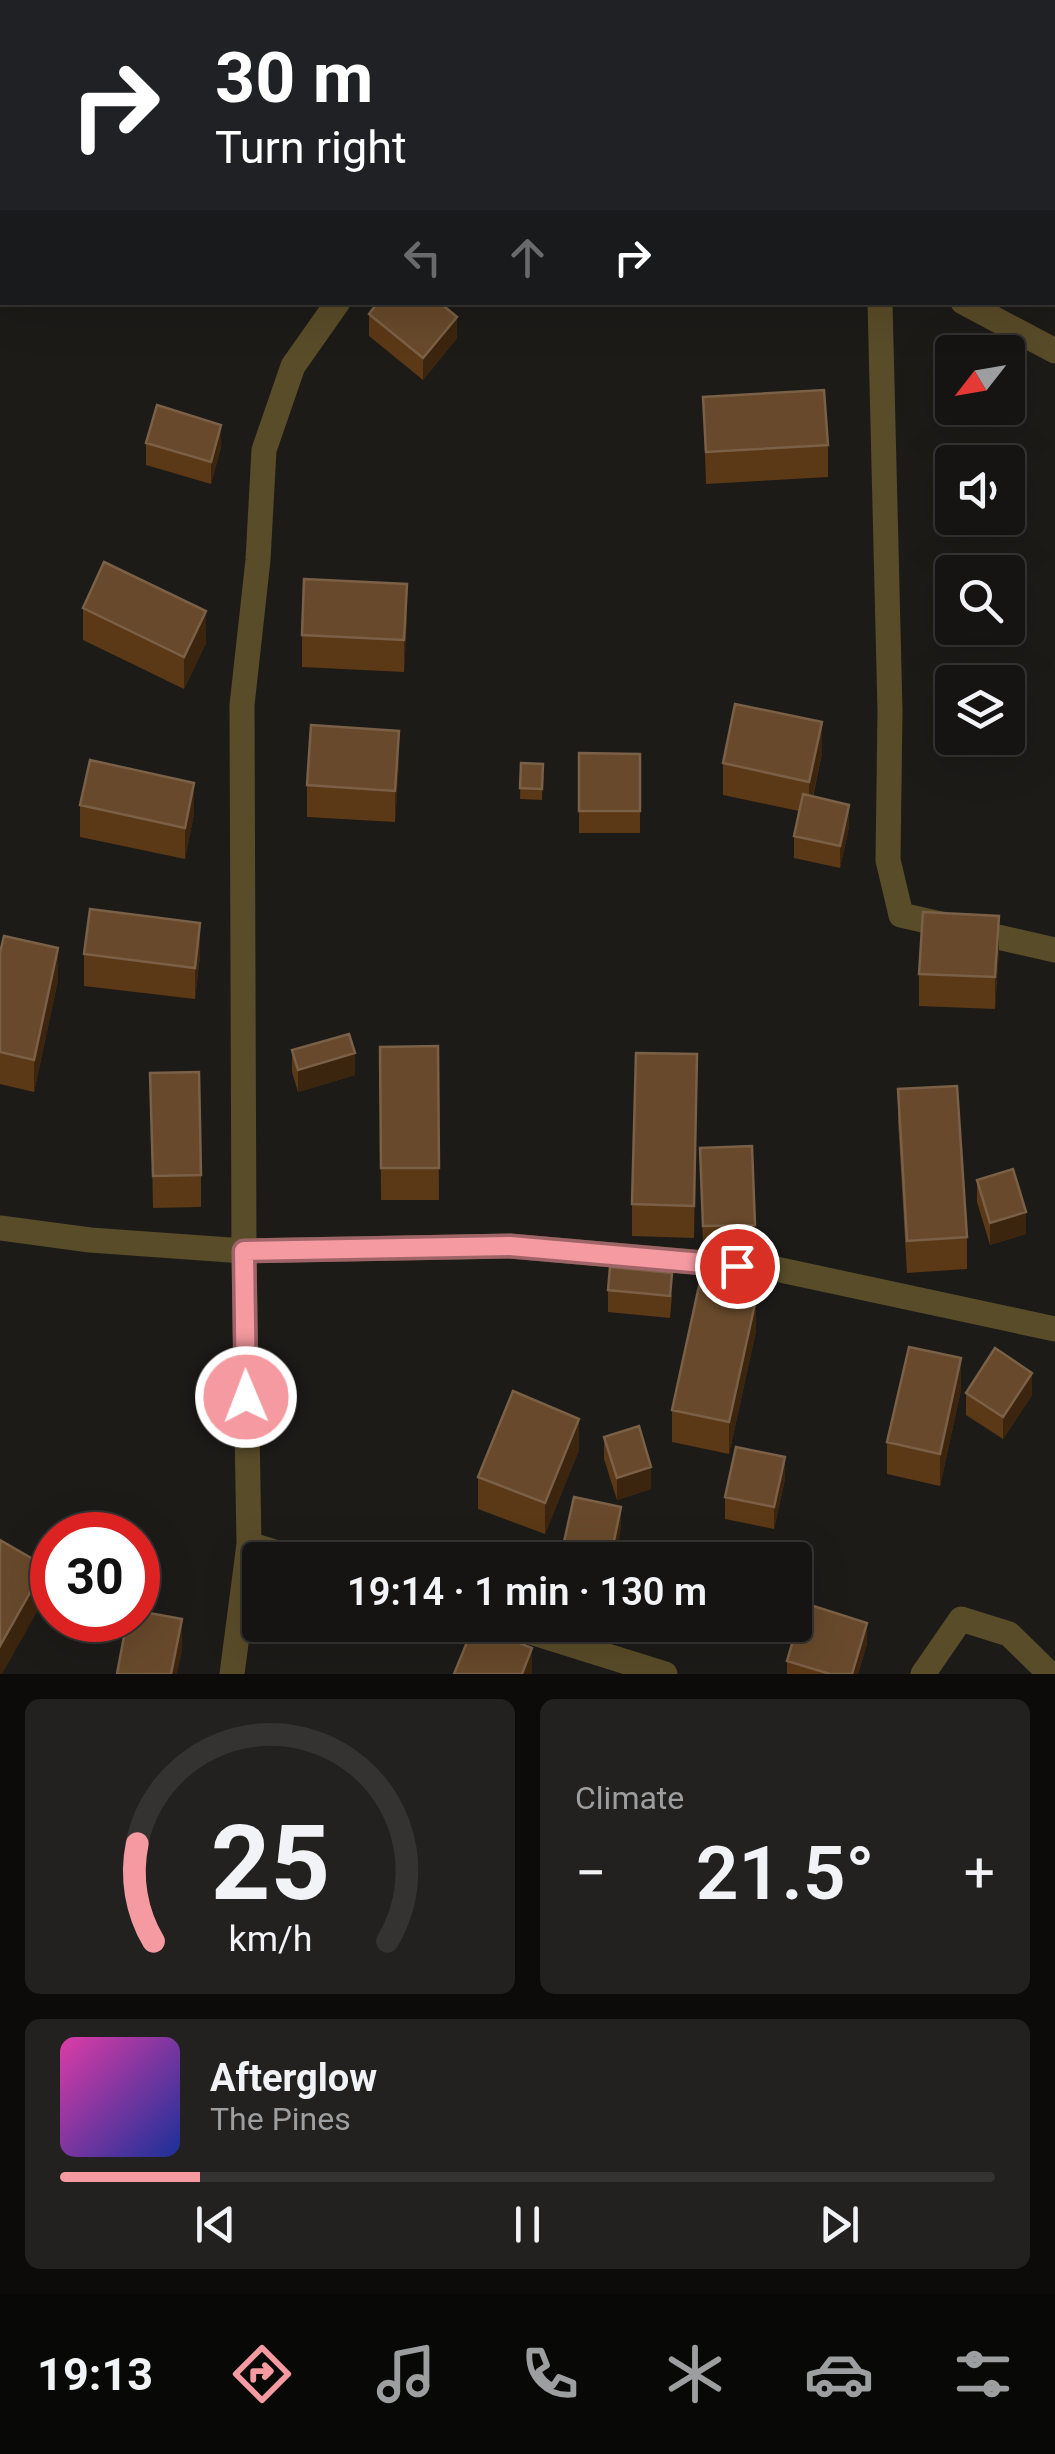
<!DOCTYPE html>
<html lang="en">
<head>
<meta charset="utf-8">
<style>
  :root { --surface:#151412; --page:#222120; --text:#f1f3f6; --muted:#9d9e9f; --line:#343332; --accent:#f49aa0 }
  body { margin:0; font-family:Roboto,sans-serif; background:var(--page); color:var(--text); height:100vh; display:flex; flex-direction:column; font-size:38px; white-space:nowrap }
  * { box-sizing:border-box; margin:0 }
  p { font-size:32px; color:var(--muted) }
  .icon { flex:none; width:55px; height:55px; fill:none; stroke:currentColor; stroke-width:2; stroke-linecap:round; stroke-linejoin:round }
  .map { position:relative; height:1674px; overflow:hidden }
  .panel { display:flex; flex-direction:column; gap:25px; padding:25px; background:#0c0b0a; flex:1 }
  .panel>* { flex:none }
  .top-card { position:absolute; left:0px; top:0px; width:1055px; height:305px; box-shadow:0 10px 40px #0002,0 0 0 2px var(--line); background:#202124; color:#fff; overflow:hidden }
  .needle { width:65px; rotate:239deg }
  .fabs { position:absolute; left:935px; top:335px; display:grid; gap:20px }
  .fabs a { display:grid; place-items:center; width:90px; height:90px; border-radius:10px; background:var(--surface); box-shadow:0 10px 40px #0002,0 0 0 2px var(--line); font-size:50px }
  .speed { position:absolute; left:30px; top:1512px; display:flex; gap:20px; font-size:50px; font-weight:700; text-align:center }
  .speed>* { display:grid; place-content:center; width:130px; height:130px; border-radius:50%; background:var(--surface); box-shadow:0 10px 40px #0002,0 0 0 2px var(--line); line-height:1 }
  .speed .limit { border:15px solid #d22; background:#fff; color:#111 }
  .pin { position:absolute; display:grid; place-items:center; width:85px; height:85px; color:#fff; margin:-42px; border:5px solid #fff; border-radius:50%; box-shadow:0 2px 10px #0007 }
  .me { position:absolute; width:110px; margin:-55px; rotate:359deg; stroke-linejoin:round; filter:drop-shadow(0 0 8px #0008) }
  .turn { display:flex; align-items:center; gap:35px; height:210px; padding:0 50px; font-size:45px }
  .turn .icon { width:130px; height:130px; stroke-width:2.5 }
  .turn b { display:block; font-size:70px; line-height:85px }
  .lanes { display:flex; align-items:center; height:95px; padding:0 50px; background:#0003; justify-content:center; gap:50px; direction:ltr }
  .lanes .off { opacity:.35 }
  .big { font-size:75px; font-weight:600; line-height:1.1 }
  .panel .widget { flex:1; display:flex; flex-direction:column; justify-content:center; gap:15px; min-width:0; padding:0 35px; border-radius:15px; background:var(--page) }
  .panel .dial { align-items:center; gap:0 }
  .dial svg { height:260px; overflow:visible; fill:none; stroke:var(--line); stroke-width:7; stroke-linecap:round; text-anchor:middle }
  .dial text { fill:var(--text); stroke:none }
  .song { display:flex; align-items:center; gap:30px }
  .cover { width:120px; height:120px; border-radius:15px; background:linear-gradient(135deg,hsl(320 70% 55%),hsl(230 70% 35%)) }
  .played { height:10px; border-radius:5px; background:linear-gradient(90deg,var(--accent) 15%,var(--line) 15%) }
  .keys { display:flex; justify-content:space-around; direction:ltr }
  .heat { display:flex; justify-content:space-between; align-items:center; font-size:55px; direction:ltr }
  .panel .tiles { flex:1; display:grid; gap:25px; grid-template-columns:1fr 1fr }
  .widget:last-child { grid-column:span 2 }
  .trip { position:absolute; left:242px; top:1542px; width:570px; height:100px; border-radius:10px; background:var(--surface); box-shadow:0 10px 40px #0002,0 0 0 2px var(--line); font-weight:600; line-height:100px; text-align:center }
  .tabs { display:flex; height:160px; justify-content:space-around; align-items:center; background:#080807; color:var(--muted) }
  .tabs .icon { width:70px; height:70px }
  .tabs .selected { color:var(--accent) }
  .tabs b { font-size:45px; color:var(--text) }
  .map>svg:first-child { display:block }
</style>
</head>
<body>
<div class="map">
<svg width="1055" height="1674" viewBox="0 0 1055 1674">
  <rect width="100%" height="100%" fill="#1c1b18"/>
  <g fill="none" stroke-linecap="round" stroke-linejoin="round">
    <path stroke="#594c29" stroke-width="25" d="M 424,0 L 429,2
      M 1000,0 L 1004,2
      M 154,2 L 155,0
      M 598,2 L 600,0
      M 1052,38 L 1055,40
      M 0,275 L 2,267
      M 880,302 L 890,711 L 888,860 L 901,915 L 1055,950
      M 963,302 L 1055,351
      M 0,1228 L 90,1240 L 244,1251 L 510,1246 L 776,1269 L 1055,1329
      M 249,1544 L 300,1560
      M 508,1625 L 665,1674
      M 232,1674 L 249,1544 L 244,1251 L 242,705 L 258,560 L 264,450 L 293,366 L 338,302
      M 923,1674 L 961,1619 L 1009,1634 L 1050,1674"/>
  </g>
  <path fill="#5b3816" d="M 369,314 L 457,338 L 423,380 L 369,336 Z
    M 703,397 L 828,445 L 828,477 L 706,484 Z
    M 146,443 L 221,447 L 211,484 L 146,465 Z
    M 83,608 L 206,643 L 184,689 L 83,640 Z
    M 407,616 L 404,672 L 302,667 L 302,635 Z
    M 579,753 L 640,754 L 640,833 L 579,833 Z
    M 822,753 L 813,797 L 849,827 L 840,868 L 794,858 L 794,836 L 799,811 L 723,795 L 723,763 Z
    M 399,762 L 395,822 L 307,817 L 307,785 Z
    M 521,763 L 543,764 L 542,800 L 520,799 Z
    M 80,805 L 194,814 L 185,859 L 80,837 Z
    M 999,948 L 995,1009 L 919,1006 L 919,974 Z
    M 0,953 L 58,980 L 34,1092 L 0,1084 Z
    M 84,954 L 200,955 L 195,999 L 84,986 Z
    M 438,1046 L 439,1200 L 381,1200 L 380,1047 Z
    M 292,1050 L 355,1075 L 298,1092 L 292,1072 Z
    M 697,1054 L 694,1238 L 632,1236 L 632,1204 Z
    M 150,1073 L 201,1175 L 201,1207 L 153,1208 Z
    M 898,1089 L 967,1237 L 967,1269 L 907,1273 L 898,1121 Z
    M 700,1148 L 755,1225 L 755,1247 L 703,1248 Z
    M 977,1180 L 1026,1234 L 990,1245 L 977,1202 Z
    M 608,1290 L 672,1295 L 670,1318 L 608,1312 Z
    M 756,1331 L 729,1454 L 672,1442 L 672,1410 Z
    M 961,1390 L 940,1486 L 887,1474 L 887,1442 Z
    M 966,1393 L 1032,1395 L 1003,1439 L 966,1415 Z
    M 604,1437 L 651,1489 L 617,1500 L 604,1459 Z
    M 579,1450 L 545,1534 L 478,1509 L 478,1477 Z
    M 785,1479 L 774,1529 L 725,1519 L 725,1497 Z
    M 867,1644 L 858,1674 L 787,1674 L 787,1661 Z"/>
  <path fill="#3c250e" d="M 1055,218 L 1055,249 L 1052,252 L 1052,220 Z
    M 457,317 L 457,338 L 423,380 L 423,358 Z
    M 221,425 L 221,447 L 211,484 L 211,462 Z
    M 407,584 L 407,616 L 404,672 L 404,640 Z
    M 206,611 L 206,643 L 184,689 L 184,657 Z
    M 822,722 L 822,753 L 809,813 L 809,782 Z
    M 399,731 L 399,762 L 395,822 L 395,791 Z
    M 194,783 L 194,814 L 185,859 L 185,828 Z
    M 849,805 L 849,827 L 840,868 L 840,846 Z
    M 999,916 L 999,948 L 995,1009 L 995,977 Z
    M 200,923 L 200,955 L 195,999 L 195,968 Z
    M 58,948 L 58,980 L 34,1092 L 34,1060 Z
    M 355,1053 L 355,1075 L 298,1092 L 298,1070 Z
    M 1026,1212 L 1026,1234 L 990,1245 L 990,1223 Z
    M 756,1299 L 756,1331 L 729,1454 L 729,1422 Z
    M 961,1358 L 961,1390 L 940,1486 L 940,1454 Z
    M 1032,1373 L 1032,1395 L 1003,1439 L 1003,1417 Z
    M 579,1419 L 579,1450 L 545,1534 L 545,1503 Z
    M 785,1457 L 785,1479 L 774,1529 L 774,1507 Z
    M 651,1467 L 651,1489 L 617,1500 L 617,1478 Z
    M 621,1507 L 621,1529 L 615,1560 L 610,1560 Z
    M 45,1566 L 45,1598 L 2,1674 L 0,1674 L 0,1646 Z
    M 182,1619 L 182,1651 L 177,1674 L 171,1674 Z
    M 867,1623 L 867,1644 L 858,1674 L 852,1674 Z
    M 532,1648 L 532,1674 L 522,1674 Z"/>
  <path fill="#68492b" stroke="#7a6046" stroke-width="2.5" d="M 361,0 L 386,0 L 389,2 L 359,2 Z
    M 623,0 L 640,0 L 644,2 L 621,2 Z
    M 1055,138 L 1055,218 L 1052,220 L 1052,141 Z
    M 378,302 L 439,302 L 457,317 L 423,358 L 369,314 Z
    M 824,390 L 828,445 L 706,452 L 703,397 Z
    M 157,405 L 221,425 L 211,462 L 146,443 Z
    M 104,562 L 206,611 L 184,657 L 83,608 Z
    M 304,579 L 407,584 L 404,640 L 302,635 Z
    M 735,704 L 822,722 L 809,782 L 723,763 Z
    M 311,725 L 399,731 L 395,791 L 307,785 Z
    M 579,753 L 640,754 L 640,811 L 579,811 Z
    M 90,760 L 194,783 L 185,828 L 80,805 Z
    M 521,763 L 543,764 L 542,789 L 520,788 Z
    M 803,794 L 849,805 L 840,846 L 794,836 Z
    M 90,909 L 200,923 L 195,968 L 84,954 Z
    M 923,912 L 999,916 L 995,977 L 919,974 Z
    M 4,936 L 58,948 L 34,1060 L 0,1052 L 0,953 Z
    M 349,1034 L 355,1053 L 298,1070 L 292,1050 Z
    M 438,1046 L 439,1168 L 381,1168 L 380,1047 Z
    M 636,1053 L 697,1054 L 694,1206 L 632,1204 Z
    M 199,1072 L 201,1175 L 153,1176 L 150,1073 Z
    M 957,1086 L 967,1237 L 907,1241 L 898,1089 Z
    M 752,1146 L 755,1225 L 703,1226 L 700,1148 Z
    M 1013,1169 L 1026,1212 L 990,1223 L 977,1180 Z
    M 610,1267 L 672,1273 L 670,1296 L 608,1290 Z
    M 699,1286 L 756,1299 L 729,1422 L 672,1410 Z
    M 909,1347 L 961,1358 L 940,1454 L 887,1442 Z
    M 995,1348 L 1032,1373 L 1003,1417 L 966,1393 Z
    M 513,1391 L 579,1419 L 545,1503 L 478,1477 Z
    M 639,1426 L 651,1467 L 617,1478 L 604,1437 Z
    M 736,1447 L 785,1457 L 774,1507 L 725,1497 Z
    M 574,1497 L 621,1507 L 610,1560 L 560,1560 Z
    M 0,1540 L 45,1566 L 0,1646 Z
    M 804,1603 L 867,1623 L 852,1674 L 830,1674 L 787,1661 Z
    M 138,1611 L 182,1619 L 171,1674 L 117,1674 L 127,1620 L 138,1620 Z
    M 474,1625 L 532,1648 L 522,1674 L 454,1674 Z"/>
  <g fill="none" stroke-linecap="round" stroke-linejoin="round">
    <g stroke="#9f6468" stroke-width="25">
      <path id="route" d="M 246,1397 L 244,1251 L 510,1246 L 737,1266"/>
    </g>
    <use href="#route" stroke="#f49aa0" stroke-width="18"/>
  </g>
</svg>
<div class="fabs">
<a><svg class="needle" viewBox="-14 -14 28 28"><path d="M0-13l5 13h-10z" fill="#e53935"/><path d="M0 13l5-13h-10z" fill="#9d9e9f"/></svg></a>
<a><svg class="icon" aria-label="sound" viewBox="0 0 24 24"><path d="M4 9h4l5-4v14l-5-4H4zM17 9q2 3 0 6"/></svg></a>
<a><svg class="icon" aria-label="search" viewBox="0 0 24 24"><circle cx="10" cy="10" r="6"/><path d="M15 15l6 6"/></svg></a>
<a><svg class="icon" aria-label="layers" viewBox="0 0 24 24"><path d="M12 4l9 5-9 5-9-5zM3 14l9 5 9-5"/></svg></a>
</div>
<div class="speed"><div class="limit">30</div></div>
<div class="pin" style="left:737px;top:1266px;background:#d93025"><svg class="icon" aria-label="arrive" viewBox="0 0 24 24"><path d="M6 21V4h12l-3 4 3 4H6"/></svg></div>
<svg class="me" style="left:246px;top:1397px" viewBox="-20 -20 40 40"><circle r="17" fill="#f49aa0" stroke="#fff" stroke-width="3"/><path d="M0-11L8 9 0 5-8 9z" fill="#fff"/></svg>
<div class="trip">19:14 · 1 min · 130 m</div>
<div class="top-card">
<div class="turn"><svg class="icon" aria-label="right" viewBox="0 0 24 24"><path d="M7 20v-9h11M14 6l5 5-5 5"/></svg><div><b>30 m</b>Turn right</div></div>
<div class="lanes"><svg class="icon off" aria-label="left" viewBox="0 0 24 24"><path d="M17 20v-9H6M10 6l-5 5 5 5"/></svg><svg class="icon off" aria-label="ahead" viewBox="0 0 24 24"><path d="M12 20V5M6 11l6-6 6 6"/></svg><svg class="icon" aria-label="right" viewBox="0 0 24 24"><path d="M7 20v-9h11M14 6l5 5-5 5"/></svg></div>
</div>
</div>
<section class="panel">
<div class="tiles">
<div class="widget dial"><svg viewBox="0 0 100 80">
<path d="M14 69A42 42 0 1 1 86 69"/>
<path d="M14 69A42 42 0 0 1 9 39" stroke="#f49aa0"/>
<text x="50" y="56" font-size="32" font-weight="700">25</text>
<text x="50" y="72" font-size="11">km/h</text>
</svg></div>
<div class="widget"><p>Climate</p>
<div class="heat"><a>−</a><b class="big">21.5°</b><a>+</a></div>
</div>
<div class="widget">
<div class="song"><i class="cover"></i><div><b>Afterglow</b><p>The Pines</p></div></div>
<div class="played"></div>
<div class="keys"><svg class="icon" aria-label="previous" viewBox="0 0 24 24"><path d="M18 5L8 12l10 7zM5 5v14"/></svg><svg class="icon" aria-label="pause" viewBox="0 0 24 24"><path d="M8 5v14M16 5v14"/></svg><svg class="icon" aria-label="next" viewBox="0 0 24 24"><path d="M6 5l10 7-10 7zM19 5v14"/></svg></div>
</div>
</div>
</section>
<nav class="tabs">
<b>19:13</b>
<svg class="icon selected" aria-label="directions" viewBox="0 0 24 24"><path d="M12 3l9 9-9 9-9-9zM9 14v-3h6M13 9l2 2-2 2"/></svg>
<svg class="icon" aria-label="music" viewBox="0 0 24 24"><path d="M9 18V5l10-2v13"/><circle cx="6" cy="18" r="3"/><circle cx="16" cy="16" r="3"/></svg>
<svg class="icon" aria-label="phone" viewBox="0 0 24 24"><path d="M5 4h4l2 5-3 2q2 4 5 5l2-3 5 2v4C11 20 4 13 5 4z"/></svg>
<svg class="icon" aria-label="climate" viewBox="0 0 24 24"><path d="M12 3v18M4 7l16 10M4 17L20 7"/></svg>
<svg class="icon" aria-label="car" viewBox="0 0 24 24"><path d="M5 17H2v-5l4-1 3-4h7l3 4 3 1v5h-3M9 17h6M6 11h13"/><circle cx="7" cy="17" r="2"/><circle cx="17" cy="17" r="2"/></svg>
<svg class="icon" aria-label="filters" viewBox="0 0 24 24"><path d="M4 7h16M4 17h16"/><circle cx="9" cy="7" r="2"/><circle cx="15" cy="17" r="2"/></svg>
</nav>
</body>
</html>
